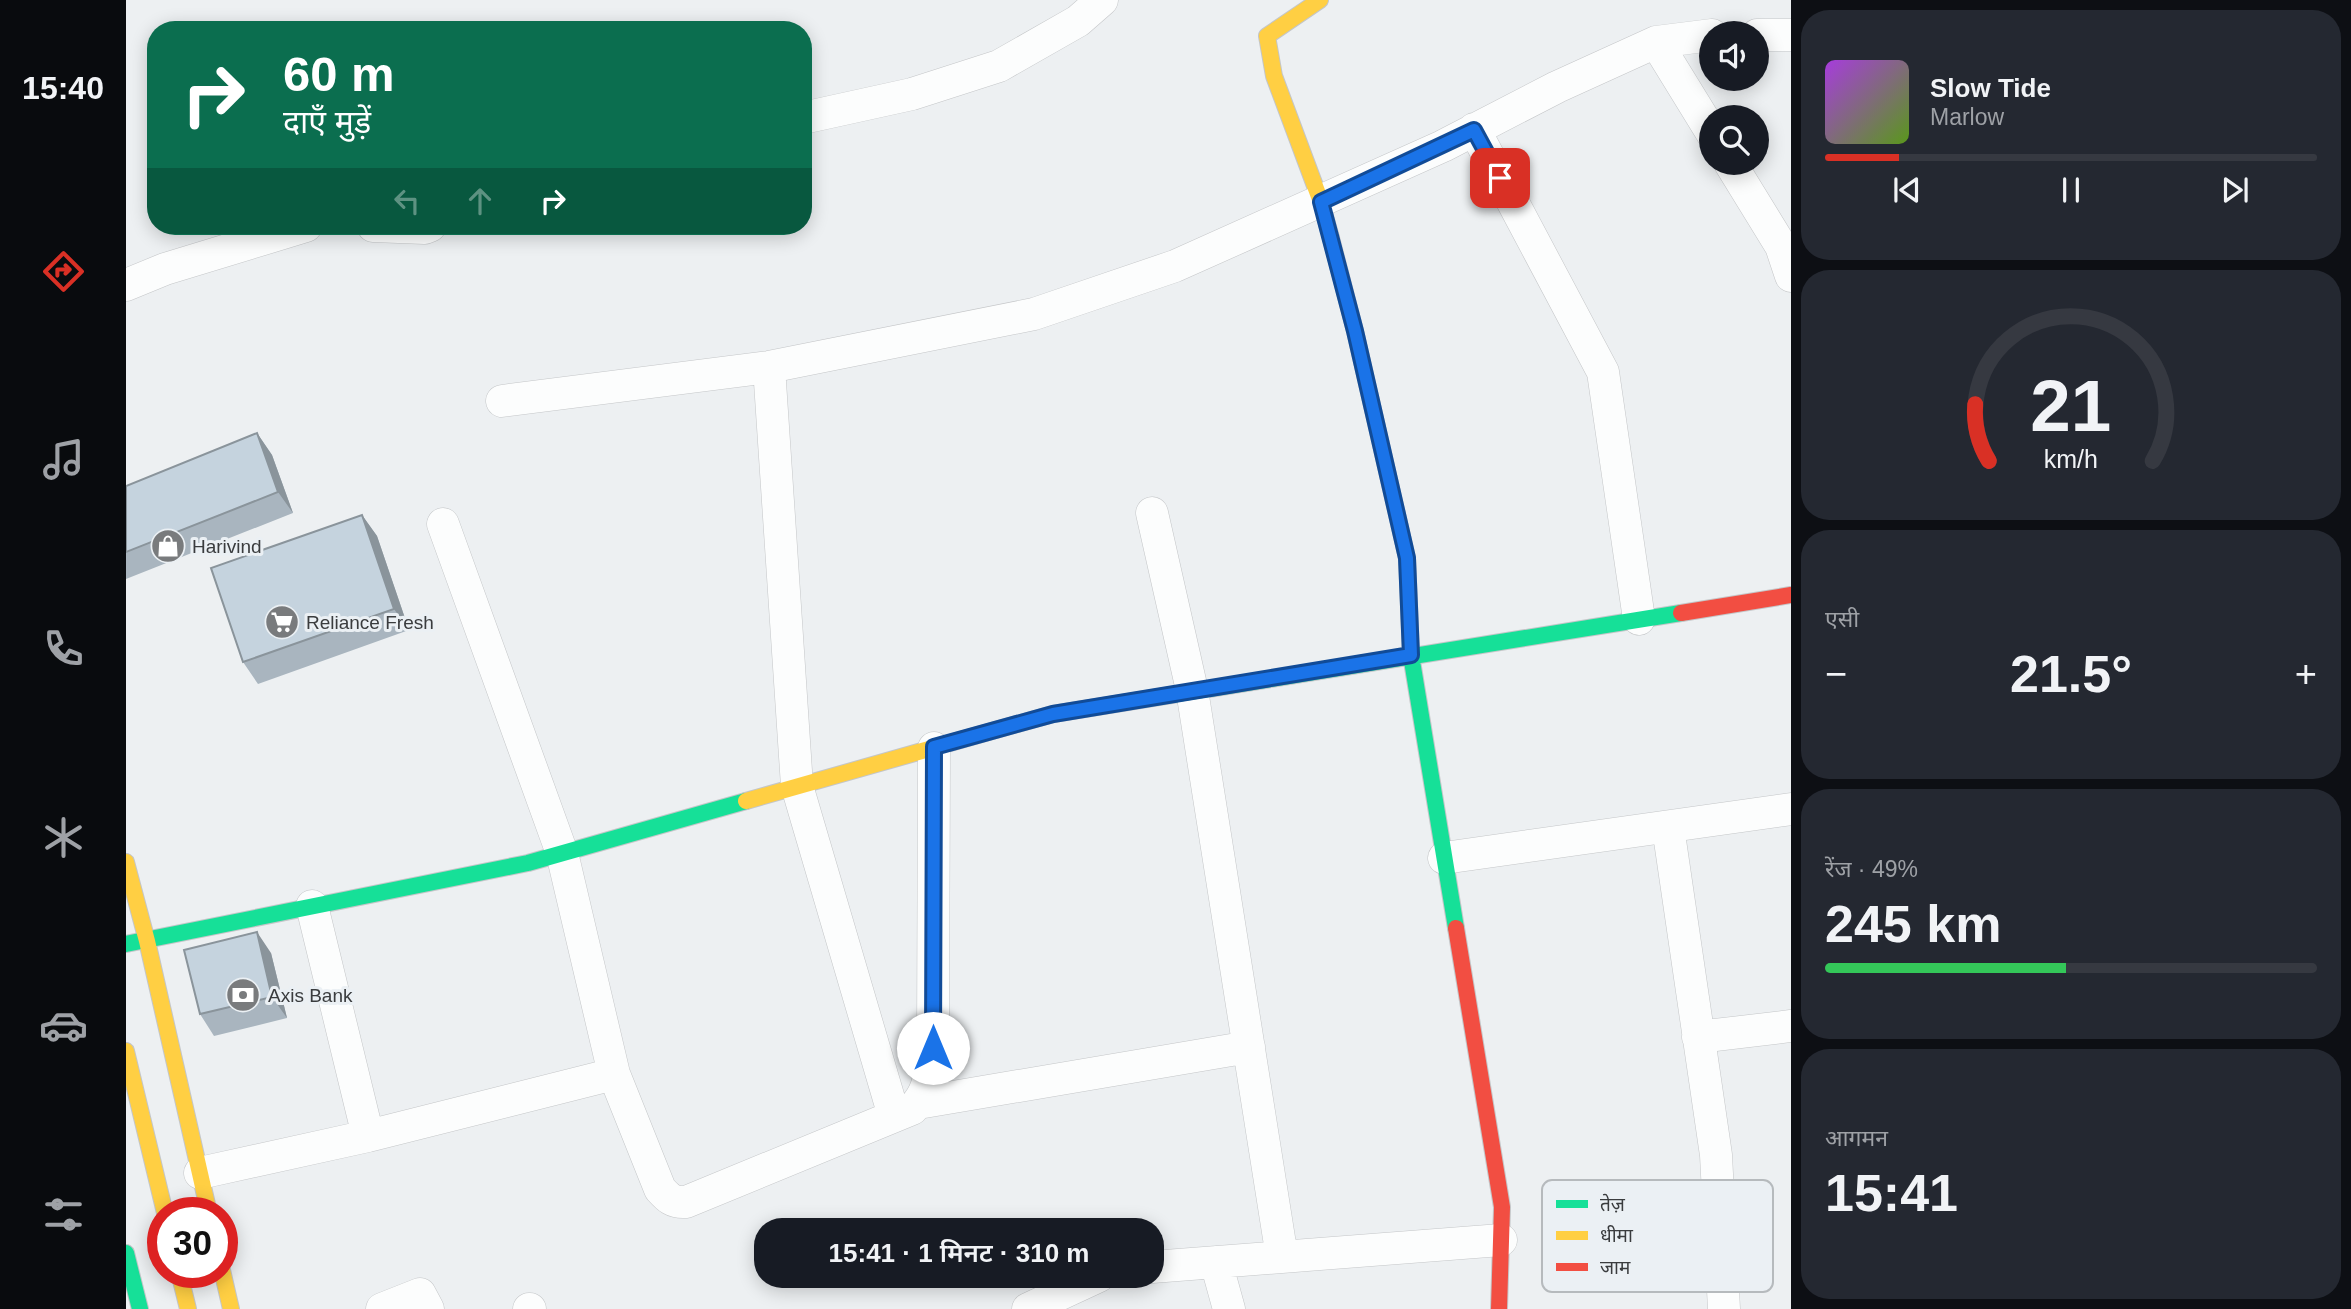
<!DOCTYPE html>
<html lang="hi">
<head>
<meta charset="utf-8">
<style>
  :root { --surface:#171b24; --page:#242831; --text:#f1f3f6; --muted:#9ea1a6; --line:#363941; --accent:#d93025 }
  body { margin:0; font-family:Helvetica,"Noto Sans Devanagari",sans-serif; background:var(--page); color:var(--text); height:100vh; display:flex; flex-direction:column; font-size:26px; white-space:nowrap }
  * { box-sizing:border-box; margin:0 }
  p { font-size:23px; color:var(--muted) }
  .icon { flex:none; width:38px; height:38px; fill:none; stroke:currentColor; stroke-width:2; stroke-linecap:round; stroke-linejoin:round }
  .map { position:relative; flex:1; overflow:hidden }
  .details { display:flex; flex-direction:column; gap:10px; padding:10px; background:#0d0f14; width:560px }
  .details>* { flex:none }
  .hud { position:absolute; left:21px; top:21px; width:665px; height:214px; border-radius:28px; box-shadow:0 4px 18px #0003; background:#0b6e4f; color:#fff; overflow:hidden }
  .fabs { position:absolute; left:1573px; top:21px; display:grid; gap:14px }
  .fabs a { display:grid; place-items:center; width:70px; height:70px; border-radius:50%; background:var(--surface); box-shadow:0 4px 18px #0003; font-size:35px }
  .speed { position:absolute; left:21px; top:1197px; display:flex; gap:14px; font-size:35px; font-weight:700; text-align:center }
  .speed>* { display:grid; place-content:center; width:91px; height:91px; border-radius:50%; background:var(--surface); box-shadow:0 4px 18px #0003; line-height:1 }
  .speed .limit { border:10px solid #d22; background:#fff; color:#111 }
  .pin { position:absolute; display:grid; place-items:center; width:60px; height:60px; color:#fff; margin:-30px; border-radius:14px; box-shadow:0 4px 10px #0006 }
  .me { position:absolute; width:77px; margin:-38px; rotate:0deg; stroke-linejoin:round; filter:drop-shadow(0 0 5px #0008) }
  .turn { display:flex; align-items:center; gap:24px; height:147px; padding:0 21px; font-size:32px }
  .turn .icon { width:91px; height:91px; stroke-width:2.5 }
  .turn b { display:block; font-size:49px; line-height:60px }
  .lanes { display:flex; align-items:center; height:66px; padding:0 21px; background:#0003; justify-content:center; gap:35px; direction:ltr }
  .lanes .off { opacity:.35 }
  .big { font-size:52px; font-weight:600; line-height:1.1 }
  .details .card { flex:1; display:flex; flex-direction:column; justify-content:center; gap:10px; min-width:0; padding:0 24px; border-radius:28px; background:var(--page) }
  .details .dial { align-items:center; gap:0 }
  .dial svg { height:182px; overflow:visible; fill:none; stroke:var(--line); stroke-width:7; stroke-linecap:round; text-anchor:middle }
  .dial text { fill:var(--text); stroke:none }
  .song { display:flex; align-items:center; gap:21px }
  .cover { width:84px; height:84px; border-radius:10px; background:linear-gradient(135deg,hsl(280 70% 55%),hsl(90 70% 35%)) }
  .played { height:7px; border-radius:4px; background:linear-gradient(90deg,var(--accent) 15%,var(--line) 15%) }
  .keys { display:flex; justify-content:space-around; direction:ltr }
  .heat { display:flex; justify-content:space-between; align-items:center; font-size:38px; direction:ltr }
  .charge { height:10px; border-radius:5px; background:linear-gradient(90deg,#34c759 49%,var(--line) 0) }
  .trip { position:absolute; left:628px; top:1218px; width:410px; height:70px; border-radius:28px; background:var(--surface); box-shadow:0 4px 18px #0003; font-weight:600; line-height:70px; text-align:center }
  main { display:flex; flex:1; min-height:0 }
  .tab-bar { display:flex; flex-direction:column; width:126px; justify-content:space-around; align-items:center; background:#090b0e; color:var(--muted) }
  .tab-bar .icon { width:49px; height:49px }
  .tab-bar .current { color:var(--accent) }
  .tab-bar b { font-size:32px; color:var(--text) }
  .map>svg:first-child { display:block }
</style>
</head>
<body>
<main>
<nav class="tab-bar">
<b>15:40</b>
<svg class="icon current" aria-label="directions" viewBox="0 0 24 24"><path d="M12 3l9 9-9 9-9-9zM9 14v-3h6M13 9l2 2-2 2"/></svg>
<svg class="icon" aria-label="music" viewBox="0 0 24 24"><path d="M9 18V5l10-2v13"/><circle cx="6" cy="18" r="3"/><circle cx="16" cy="16" r="3"/></svg>
<svg class="icon" aria-label="phone" viewBox="0 0 24 24"><path d="M5 4h4l2 5-3 2q2 4 5 5l2-3 5 2v4C11 20 4 13 5 4z"/></svg>
<svg class="icon" aria-label="climate" viewBox="0 0 24 24"><path d="M12 3v18M4 7l16 10M4 17L20 7"/></svg>
<svg class="icon" aria-label="car" viewBox="0 0 24 24"><path d="M5 17H2v-5l4-1 3-4h7l3 4 3 1v5h-3M9 17h6M6 11h13"/><circle cx="7" cy="17" r="2"/><circle cx="17" cy="17" r="2"/></svg>
<svg class="icon" aria-label="filters" viewBox="0 0 24 24"><path d="M4 7h16M4 17h16"/><circle cx="9" cy="7" r="2"/><circle cx="15" cy="17" r="2"/></svg>
</nav>
<div class="map">
<svg width="1665" height="1309" viewBox="0 0 1665 1309">
  <rect width="100%" height="100%" fill="#edf0f2"/>
  <g fill="none" stroke-linecap="round" stroke-linejoin="round">
    <g stroke="#c4c6c8" stroke-width="33">
      <path id="street" d="M 1631,35 L 1665,35
        M 1530,42 L 1586,133
        M 677,118 L 786,94 L 873,66 L 952,21 L 976,0
        M 1348,129 L 1477,372 L 1513,619
        M 1604,163 L 1655,246 L 1665,276
        M 247,226 L 299,228 L 304,226
        M 0,285 L 39,269 L 180,226
        M 643,367 L 671,786 L 768,1116
        M 376,401 L 643,367 L 908,314 L 1049,266 L 1317,146 L 1431,87 L 1530,42 L 1586,35
        M 1026,513 L 1066,690 L 1156,1257
        M 317,524 L 436,853 L 488,1074 L 534,1189 C 542,1198 547,1203 560,1202 L 786,1109 C 804,1092 804,1072 807,1048 L 808,748
        M 1542,827 L 1590,1155 L 1598,1309
        M 1318,858 L 1665,809
        M 186,906 L 242,1136
        M 1572,1037 L 1665,1026
        M 792,1103 L 1123,1047
        M 74,1173 L 242,1136 L 488,1074
        M 1090,1262 L 1103,1309
        M 1026,1267 L 1375,1240
        M 256,1309 L 294,1294 L 302,1309
        M 403,1309 L 404,1309
        M 902,1309 L 973,1276"/>
    </g>
    <g stroke="#c4c6c8" stroke-width="18">
      <path id="fast" d="M 1282,581 L 1285,655 L 1330,928
        M 891,724 L 927,714 L 1555,613
        M 0,944 L 402,863 L 620,801
        M 0,1253 L 14,1309"/>
    </g>
    <g stroke="#c4c6c8" stroke-width="18">
      <path id="slow" d="M 1194,0 L 1141,36 L 1148,76 L 1195,202 L 1205,238
        M 620,801 L 891,724
        M 0,862 L 21,941 L 83,1213
        M 0,1051 L 39,1213
        M 96,1270 L 105,1309
        M 53,1272 L 62,1309"/>
    </g>
    <g stroke="#c4c6c8" stroke-width="18">
      <path id="jam" d="M 1205,238 L 1229,331 L 1281,558 L 1282,581
        M 1555,613 L 1665,595
        M 1330,928 L 1376,1207 L 1373,1309"/>
    </g>
    <use href="#street" stroke="#fcfdfd" stroke-width="32"/>
    <use href="#fast" stroke="#16e098" stroke-width="16"/>
    <use href="#slow" stroke="#ffcf43" stroke-width="16"/>
    <use href="#jam" stroke="#f24e42" stroke-width="16"/>
  </g>
  <path fill="#a9b5bf" d="M 131,433 L 146,455 L 167,513 L 0,579 L 0,486 Z
    M 236,515 L 251,536 L 283,630 L 132,684 L 117,662 Z
    M 145,953 L 161,1018 L 88,1036 L 74,1014 Z"/>
  <path fill="#8a949b" d="M 131,433 L 146,455 L 167,513 L 152,492 Z
    M 236,515 L 251,536 L 283,630 L 268,609 Z
    M 131,932 L 145,953 L 161,1018 L 146,997 Z"/>
  <path fill="#c5d3de" stroke="#8a949b" stroke-width="2" d="M 131,433 L 152,492 L 0,552 L 0,486 Z
    M 236,515 L 268,609 L 117,662 L 85,568 Z
    M 131,932 L 146,997 L 74,1014 L 58,950 Z"/>
  <g fill="none" stroke-linecap="round" stroke-linejoin="round">
    <g stroke="#114b97" stroke-width="18">
      <path id="route" d="M 807,1048 L 808,747 L 927,714 L 1285,655 L 1281,558 L 1229,331 L 1195,202 L 1348,130 L 1374,178"/>
    </g>
    <use href="#route" stroke="#1a73e8" stroke-width="12"/>
  </g>
  <defs>
    <g id="shop-disc" transform="scale(1.75)"><circle r="9.5" fill="#797b7d" stroke="#ebf0f4"/><path d="M-5-2.5h2.3a2.7 3.5 0 0 1 5.4 0H5L5.5 6h-11ZM-1.5-2.5h3a1.5 2.3 0 0 0-3 0Z" fill="#fff"/></g>
    <g id="supermarket-disc" transform="scale(1.75)"><circle r="9.5" fill="#797b7d" stroke="#ebf0f4"/><path d="M-6-5.5h2.5l.6 2H6L4.5 2H-2.5L-4.4-4H-6ZM-1.5 3.2a1.3 1.3 0 1 0 .1 0ZM3 3.2a1.3 1.3 0 1 0 .1 0Z" fill="#fff"/></g>
    <g id="bank-disc" transform="scale(1.75)"><circle r="9.5" fill="#797b7d" stroke="#ebf0f4"/><path d="M-6-4H6V4H-6ZM0-2.3a2.3 2.3 0 1 0 0 4.6a2.3 2.3 0 1 0 0-4.6Z" fill="#fff"/></g>
  </defs>
  <g fill-rule="evenodd">
    <use href="#shop-disc" x="42" y="546"/>
    <use href="#supermarket-disc" x="156" y="622"/>
    <use href="#bank-disc" x="117" y="995"/>
  </g>
  <g text-anchor="middle" dominant-baseline="central" stroke-width="6" stroke-linejoin="round" paint-order="stroke">
    <g font-size="19" fill="#3a3c3e" stroke="#ebf0f4" text-anchor="start">
      <text x="66" y="546">Harivind</text>
      <text x="180" y="622">Reliance Fresh</text>
      <text x="142" y="995">Axis Bank</text>
    </g>
  </g>
  <rect x="1416" y="1180" width="231" height="112" rx="10" fill="#ebf0f4" stroke="#b6babd" stroke-width="2"/>
  <rect x="1430" y="1200" width="32" height="8" fill="#16e098"/>
  <rect x="1430" y="1231" width="32" height="9" fill="#ffcf43"/>
  <rect x="1430" y="1263" width="32" height="8" fill="#f24e42"/>
  <g font-size="19" fill="#3a3c3e">
    <text x="1474" y="1211">तेज़</text>
    <text x="1474" y="1242">धीमा</text>
    <text x="1474" y="1274">जाम</text>
  </g>
</svg>
<div class="fabs">
<a><svg class="icon" aria-label="sound" viewBox="0 0 24 24"><path d="M4 9h4l5-4v14l-5-4H4zM17 9q2 3 0 6"/></svg></a>
<a><svg class="icon" aria-label="search" viewBox="0 0 24 24"><circle cx="10" cy="10" r="6"/><path d="M15 15l6 6"/></svg></a>
</div>
<div class="speed"><div class="limit">30</div></div>
<div class="pin" style="left:1374px;top:178px;background:#d93025"><svg class="icon" aria-label="arrive" viewBox="0 0 24 24"><path d="M6 21V4h12l-3 4 3 4H6"/></svg></div>
<svg class="me" style="left:807px;top:1048px" viewBox="-20 -20 40 40"><circle r="19" fill="#fff"/><path d="M0-13L10 11 0 6-10 11z" fill="#1a73e8"/></svg>
<div class="trip">15:41 · 1 मिनट · 310 m</div>
<div class="hud">
<div class="turn"><svg class="icon" aria-label="right" viewBox="0 0 24 24"><path d="M7 20v-9h11M14 6l5 5-5 5"/></svg><div><b>60 m</b>दाएँ मुड़ें</div></div>
<div class="lanes"><svg class="icon off" aria-label="left" viewBox="0 0 24 24"><path d="M17 20v-9H6M10 6l-5 5 5 5"/></svg><svg class="icon off" aria-label="ahead" viewBox="0 0 24 24"><path d="M12 20V5M6 11l6-6 6 6"/></svg><svg class="icon" aria-label="right" viewBox="0 0 24 24"><path d="M7 20v-9h11M14 6l5 5-5 5"/></svg></div>
</div>
</div>
<section class="details">
<div class="card">
<div class="song"><i class="cover"></i><div><b>Slow Tide</b><p>Marlow</p></div></div>
<div class="played"></div>
<div class="keys"><svg class="icon" aria-label="previous" viewBox="0 0 24 24"><path d="M18 5L8 12l10 7zM5 5v14"/></svg><svg class="icon" aria-label="pause" viewBox="0 0 24 24"><path d="M8 5v14M16 5v14"/></svg><svg class="icon" aria-label="next" viewBox="0 0 24 24"><path d="M6 5l10 7-10 7zM19 5v14"/></svg></div>
</div>
<div class="card dial"><svg viewBox="0 0 100 80">
<path d="M14 69A42 42 0 1 1 86 69"/>
<path d="M14 69A42 42 0 0 1 8 44" stroke="#d93025"/>
<text x="50" y="56" font-size="32" font-weight="700">21</text>
<text x="50" y="72" font-size="11">km/h</text>
</svg></div>
<div class="card"><p>एसी</p>
<div class="heat"><a>−</a><b class="big">21.5°</b><a>+</a></div>
</div>
<div class="card"><p>रेंज · 49%</p><b class="big">245 km</b><div class="charge"></div></div>
<div class="card"><p>आगमन</p><b class="big">15:41</b></div>
</section>
</main>
</body>
</html>
